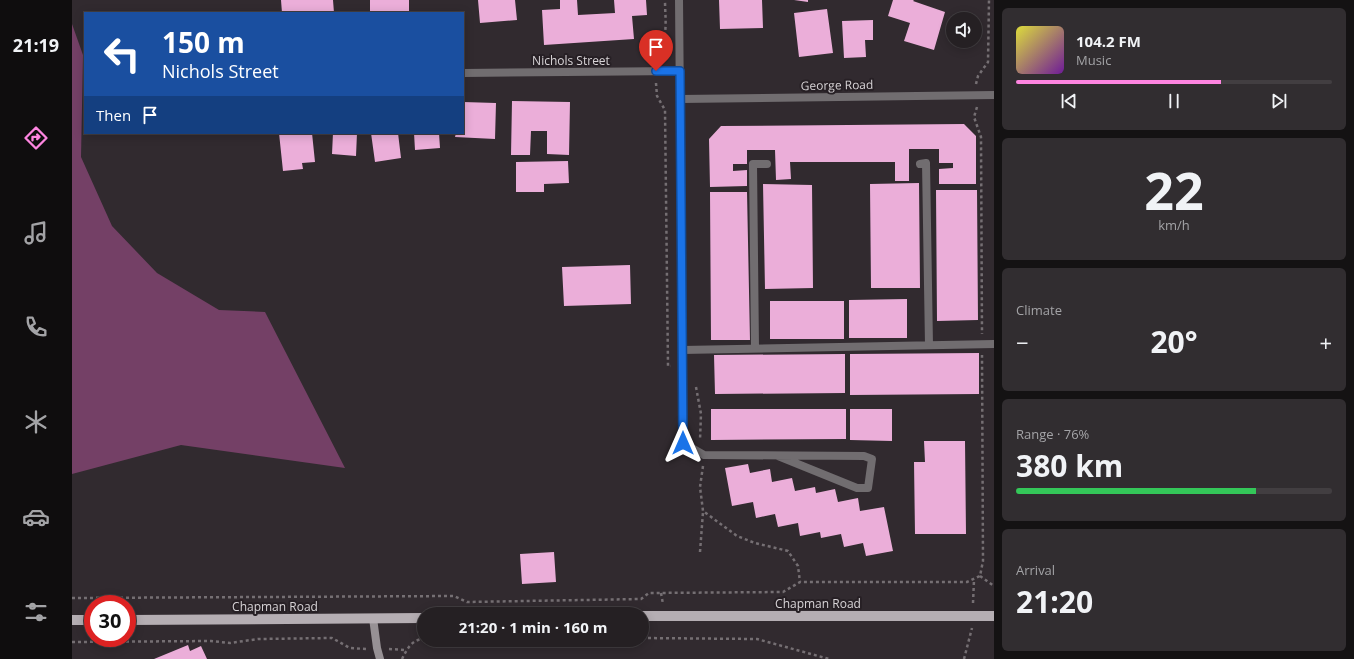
<!DOCTYPE html>
<html lang="en">
<head>
<meta charset="utf-8">
<style>
  :root { --surface:#252023; --page:#312d30; --text:#f1f3f6; --muted:#a3a3a6; --line:#423e41; --accent:#fe85e0 }
  body { margin:0; font-family:"Open Sans",sans-serif; background:var(--page); color:var(--text); height:100vh; display:flex; flex-direction:column; font-size:15px; white-space:nowrap }
  * { box-sizing:border-box; margin:0 }
  p { font-size:13px; color:var(--muted) }
  .icon { flex:none; width:22px; height:22px; fill:none; stroke:currentColor; stroke-width:2; stroke-linecap:round; stroke-linejoin:round }
  .map { position:relative; flex:1; overflow:hidden }
  .panel { display:flex; flex-direction:column; gap:8px; padding:8px; background:#141213; width:360px }
  .panel>* { flex:none }
  .banner { position:absolute; left:12px; top:12px; width:380px; height:122px; border-radius:0px; box-shadow:0 2px 10px #0003,0 0 0 1px var(--line); background:#1a4fa0; color:#fff; overflow:hidden }
  .buttons { position:absolute; left:874px; top:12px; display:grid; gap:8px }
  .buttons a { display:grid; place-items:center; width:36px; height:36px; border-radius:50%; background:var(--surface); box-shadow:0 2px 10px #0003,0 0 0 1px var(--line); font-size:20px }
  .speed { position:absolute; left:12px; top:595px; display:flex; gap:8px; font-size:20px; font-weight:700; text-align:center }
  .speed>* { display:grid; place-content:center; width:52px; height:52px; border-radius:50%; background:var(--surface); box-shadow:0 2px 10px #0003,0 0 0 1px var(--line); line-height:1 }
  .speed .limit { border:6px solid #d22; background:#fff; color:#111 }
  .pin { position:absolute; display:grid; place-items:center; width:34px; height:34px; color:#fff; margin:-41px -17px; border-radius:50% 50% 50% 0; rotate:-45deg; box-shadow:0 0 4px #0007 }
  .pin .icon { rotate:45deg }
  .me { position:absolute; width:44px; margin:-22px; rotate:0deg; stroke-linejoin:round; filter:drop-shadow(0 0 3px #0008) }
  .turn { display:flex; align-items:center; gap:14px; height:84px; padding:0 12px; font-size:18px }
  .turn .icon { width:52px; height:52px; stroke-width:2.5 }
  .turn b { display:block; font-size:28px; line-height:34px }
  .then { display:flex; align-items:center; height:38px; padding:0 12px; background:#0003; gap:8px; font-size:15px }
  .big { font-size:30px; font-weight:700; line-height:1.1 }
  .panel .card { flex:1; display:flex; flex-direction:column; justify-content:center; gap:6px; min-width:0; padding:0 14px; border-radius:6px; background:var(--page) }
  .panel .dial { align-items:center; gap:0 }
  .dial b { font-size:52px; line-height:1 }
  .song { display:flex; align-items:center; gap:12px }
  .cover { width:48px; height:48px; border-radius:6px; background:linear-gradient(135deg,hsl(60 70% 55%),hsl(280 70% 35%)) }
  .played { height:4px; border-radius:2px; background:linear-gradient(90deg,var(--accent) 65%,var(--line) 65%) }
  .keys { display:flex; justify-content:space-around; direction:ltr }
  .heat { display:flex; justify-content:space-between; align-items:center; font-size:22px; direction:ltr }
  .charge { height:6px; border-radius:3px; background:linear-gradient(90deg,#34c759 76%,var(--line) 0) }
  .trip { position:absolute; left:345px; top:607px; width:232px; height:40px; border-radius:20px; background:var(--surface); box-shadow:0 2px 10px #0003,0 0 0 1px var(--line); font-weight:700; line-height:40px; text-align:center }
  main { display:flex; flex:1; min-height:0 }
  .menu { display:flex; flex-direction:column; width:72px; justify-content:space-around; align-items:center; background:#0f0d0e; color:var(--muted) }
  .menu .icon { width:28px; height:28px }
  .menu .current { color:var(--accent) }
  .menu b { font-size:18px; color:var(--text) }
  .map>svg:first-child { display:block }
</style>
</head>
<body>
<main>
<nav class="menu">
<b>21:19</b>
<svg class="icon current" aria-label="directions" viewBox="0 0 24 24"><path d="M12 3l9 9-9 9-9-9zM9 14v-3h6M13 9l2 2-2 2"/></svg>
<svg class="icon" aria-label="music" viewBox="0 0 24 24"><path d="M9 18V5l10-2v13"/><circle cx="6" cy="18" r="3"/><circle cx="16" cy="16" r="3"/></svg>
<svg class="icon" aria-label="phone" viewBox="0 0 24 24"><path d="M5 4h4l2 5-3 2q2 4 5 5l2-3 5 2v4C11 20 4 13 5 4z"/></svg>
<svg class="icon" aria-label="climate" viewBox="0 0 24 24"><path d="M12 3v18M4 7l16 10M4 17L20 7"/></svg>
<svg class="icon" aria-label="car" viewBox="0 0 24 24"><path d="M5 17H2v-5l4-1 3-4h7l3 4 3 1v5h-3M9 17h6M6 11h13"/><circle cx="7" cy="17" r="2"/><circle cx="17" cy="17" r="2"/></svg>
<svg class="icon" aria-label="filters" viewBox="0 0 24 24"><path d="M4 7h16M4 17h16"/><circle cx="9" cy="7" r="2"/><circle cx="15" cy="17" r="2"/></svg>
</nav>
<div class="map">
<svg width="922" height="659" viewBox="0 0 922 659">
  <rect width="100%" height="100%" fill="#312a2f"/>
  <path fill="#744066" d="M 0,24 L 11,55 L 9,157 L 40,226 L 85,273 L 147,310 L 193,312 L 273,468 L 109,445 L 0,474 Z"/>
  <path fill="#ebaed9" d="M 209,0 L 261,0 L 262,13 L 210,13 Z
    M 298,0 L 337,0 L 337,13 L 298,13 Z
    M 406,0 L 443,0 L 445,20 L 408,23 Z
    M 488,0 L 505,0 L 506,15 L 543,13 L 542,0 L 574,0 L 575,15 L 560,16 L 562,39 L 472,45 L 470,10 L 488,9 Z
    M 647,0 L 690,0 L 691,28 L 648,29 Z
    M 722,0 L 736,0 L 736,2 Z
    M 821,0 L 842,0 L 841,1 L 873,12 L 862,50 L 832,41 L 838,23 L 816,16 Z
    M 755,9 L 761,53 L 727,57 L 722,13 Z
    M 801,20 L 801,40 L 793,40 L 794,57 L 772,58 L 770,21 Z
    M 440,101 L 498,102 L 497,155 L 475,154 L 475,131 L 459,131 L 458,155 L 439,155 Z
    M 391,102 L 424,103 L 423,139 L 383,137 L 384,133 L 391,133 Z
    M 892,124 L 904,136 L 904,184 L 867,184 L 867,169 L 881,168 L 881,163 L 867,163 L 867,149 L 837,149 L 837,181 L 823,181 L 823,162 L 718,162 L 719,179 L 704,180 L 703,150 L 675,150 L 675,164 L 661,164 L 661,171 L 675,170 L 675,186 L 638,187 L 637,139 L 649,126 Z
    M 207,133 L 240,133 L 243,162 L 230,163 L 231,169 L 211,171 Z
    M 261,133 L 285,133 L 284,156 L 260,154 Z
    M 299,133 L 326,133 L 329,158 L 303,162 Z
    M 342,133 L 367,133 L 368,148 L 343,150 Z
    M 496,161 L 497,183 L 472,184 L 472,192 L 444,192 L 444,162 Z
    M 847,183 L 848,288 L 799,288 L 798,184 Z
    M 691,184 L 740,185 L 741,288 L 693,289 Z
    M 864,190 L 905,190 L 906,320 L 865,321 Z
    M 638,192 L 675,192 L 678,340 L 639,340 Z
    M 558,265 L 559,304 L 492,306 L 490,267 Z
    M 835,299 L 835,338 L 777,338 L 777,300 Z
    M 698,301 L 772,301 L 772,339 L 698,339 Z
    M 907,353 L 907,394 L 778,395 L 778,354 Z
    M 773,354 L 773,393 L 643,394 L 642,355 Z
    M 639,409 L 774,409 L 774,439 L 639,440 Z
    M 778,409 L 820,409 L 820,441 L 778,440 Z
    M 852,441 L 893,441 L 894,534 L 843,534 L 842,462 L 853,462 Z
    M 676,464 L 678,473 L 698,469 L 700,482 L 720,478 L 723,491 L 743,487 L 744,493 L 763,489 L 766,502 L 786,498 L 788,511 L 812,507 L 821,551 L 794,556 L 791,543 L 772,547 L 769,534 L 749,538 L 748,532 L 728,536 L 726,523 L 706,527 L 703,514 L 684,518 L 681,502 L 660,506 L 653,468 Z
    M 482,552 L 484,582 L 450,584 L 448,554 Z
    M 116,645 L 118,651 L 129,646 L 135,659 L 82,659 Z"/>
  <g fill="none" stroke-linecap="round" stroke-linejoin="round">
    <path stroke="#756f73" stroke-width="2.5" stroke-dasharray="3 3" stroke-linecap="butt" d="M 584,53 L 584,60
      M 574,58 C 599,46 593,24 593,0
      M 584,83 L 585,96 L 593,110 L 596,366 L 599,366
      M 904,84 L 906,76 L 916,62 L 917,0
      M 905,107 L 902,117 L 909,137 L 910,334
      M 624,387 L 629,414 L 628,440
      M 631,466 L 628,487 L 631,511 L 665,536 L 683,543 L 716,551 L 726,566 L 728,582
      M 628,552 L 631,512
      M 908,576 L 922,586
      M 589,593 L 591,604
      M 0,598 L 382,596 L 395,602 L 569,599 L 577,593 L 711,592 L 728,582 L 895,582 L 908,576 L 911,561 L 910,355
      M 901,603 L 902,580
      M 570,638 L 685,639 L 757,659
      M 0,642 L 139,641 L 158,643 L 186,639 L 260,638 L 278,648 L 294,649
      M 317,649 L 334,650
      M 330,659 C 335,649 340,639 352,639
      M 892,659 L 900,628"/>
    <path stroke="#716d70" stroke-width="8" d="M 848,164 L 854,163 L 857,345
      M 683,348 L 681,164 L 695,164
      M 610,350 L 922,344
      M 611,443 L 632,455 L 792,456 L 800,459 L 796,488 L 785,488 L 706,456"/>
    <path stroke="#716d70" stroke-width="8" d="M 607,0 L 611,443
      M 391,73 L 608,71
      M 608,99 L 922,95"/>
    <path stroke="#979195" stroke-width="8" d="M 301,618 L 305,648 L 308,659"/>
    <path stroke="#b5aeb3" stroke-width="10" d="M 570,616 L 922,616
      M 0,620 L 21,620
      M 55,620 L 352,618"/>
  </g>
  <g fill="none" stroke-linecap="round" stroke-linejoin="round">
    <g stroke="#114b97" stroke-width="10">
      <path id="route" d="M 584,71 L 608,71 L 611,443"/>
    </g>
    <use href="#route" stroke="#1a73e8" stroke-width="7"/>
  </g>
  <g text-anchor="middle" dominant-baseline="central" stroke-width="4" stroke-linejoin="round" paint-order="stroke">
    <g font-size="12" fill="#d8d4d7" stroke="#272025">
      <text x="499" y="60">Nichols Street</text>
      <text transform="translate(765 85) rotate(-1)">George Road</text>
      <text x="746" y="603">Chapman Road</text>
      <text x="203" y="606">Chapman Road</text>
    </g>
  </g>
</svg>
<div class="buttons">
<a><svg class="icon" aria-label="sound" viewBox="0 0 24 24"><path d="M4 9h4l5-4v14l-5-4H4zM17 9q2 3 0 6"/></svg></a>
</div>
<div class="speed"><div class="limit">30</div></div>
<div class="pin" style="left:584px;top:71px;background:#d93025"><svg class="icon" aria-label="arrive" viewBox="0 0 24 24"><path d="M6 21V4h12l-3 4 3 4H6"/></svg></div>
<svg class="me" style="left:611px;top:443px" viewBox="-20 -20 40 40"><path d="M0-17L14 15 0 8-14 15z" fill="#1a73e8" stroke="#fff" stroke-width="4"/></svg>
<div class="trip">21:20 · 1 min · 160 m</div>
<div class="banner">
<div class="turn"><svg class="icon" aria-label="left" viewBox="0 0 24 24"><path d="M17 20v-9H6M10 6l-5 5 5 5"/></svg><div><b>150 m</b>Nichols Street</div></div>
<div class="then">Then<svg class="icon" aria-label="arrive" viewBox="0 0 24 24"><path d="M6 21V4h12l-3 4 3 4H6"/></svg></div>
</div>
</div>
<section class="panel">
<div class="card">
<div class="song"><i class="cover"></i><div><b>104.2 FM</b><p>Music</p></div></div>
<div class="played"></div>
<div class="keys"><svg class="icon" aria-label="previous" viewBox="0 0 24 24"><path d="M18 5L8 12l10 7zM5 5v14"/></svg><svg class="icon" aria-label="pause" viewBox="0 0 24 24"><path d="M8 5v14M16 5v14"/></svg><svg class="icon" aria-label="next" viewBox="0 0 24 24"><path d="M6 5l10 7-10 7zM19 5v14"/></svg></div>
</div>
<div class="card dial"><b>22</b><p>km/h</p></div>
<div class="card"><p>Climate</p>
<div class="heat"><a>−</a><b class="big">20°</b><a>+</a></div>
</div>
<div class="card"><p>Range · 76%</p><b class="big">380 km</b><div class="charge"></div></div>
<div class="card"><p>Arrival</p><b class="big">21:20</b></div>
</section>
</main>
</body>
</html>
